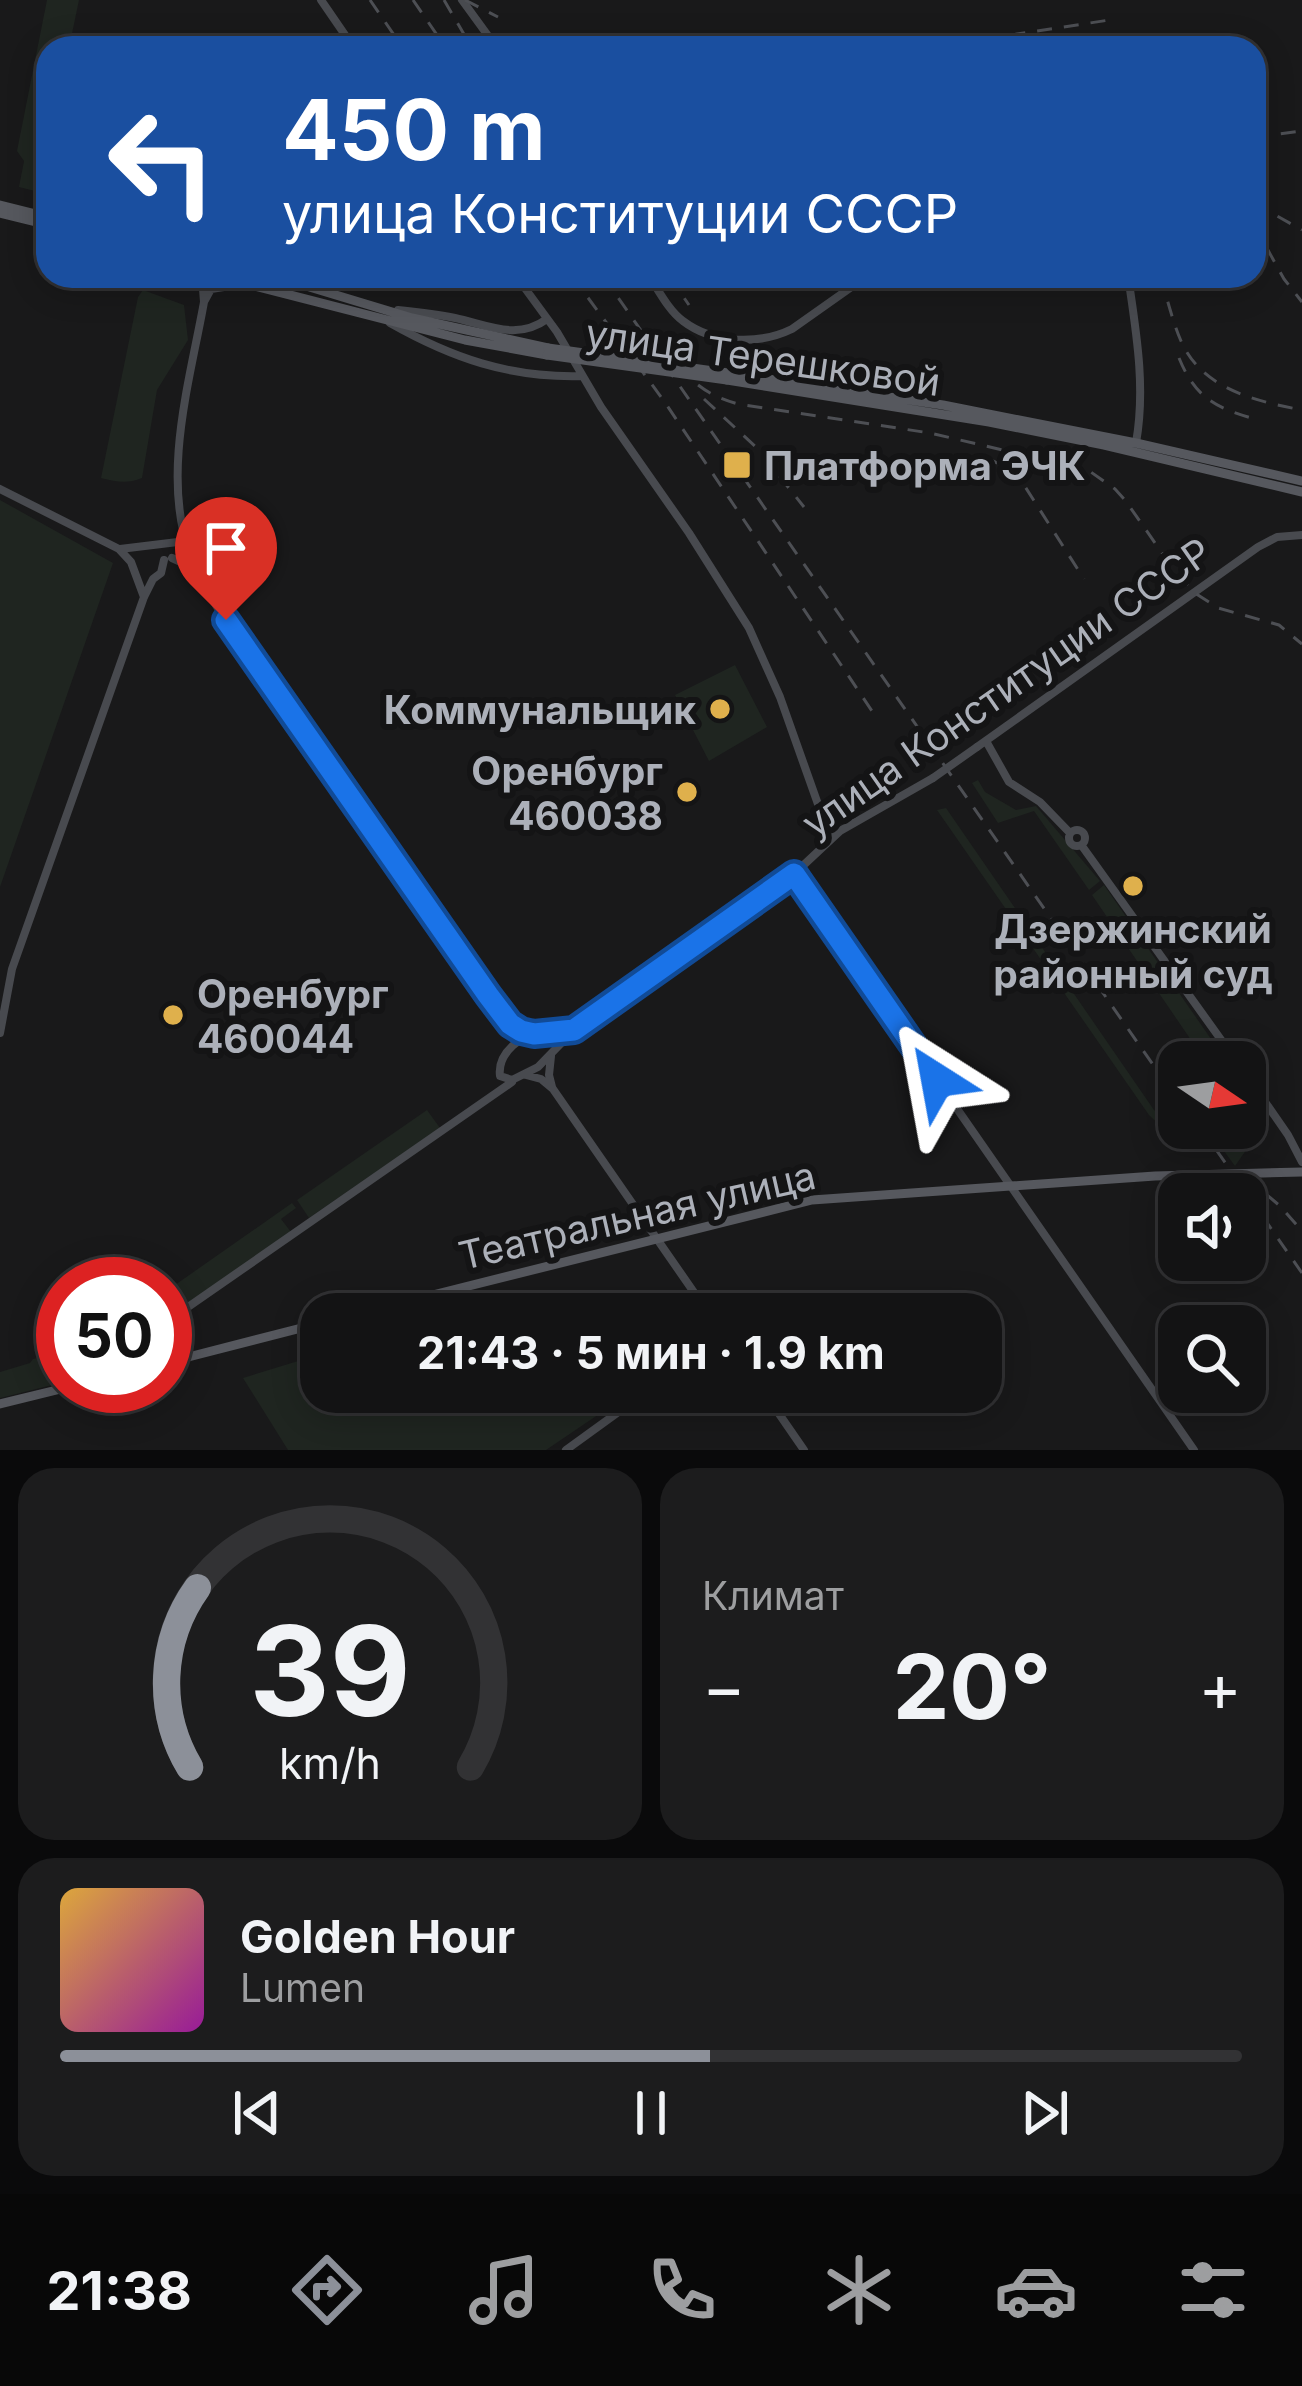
<!DOCTYPE html>
<html lang="ru">
<head>
<meta charset="utf-8">
<style>
  :root { --surface:#131314; --page:#1c1c1d; --text:#f1f3f6; --muted:#9d9ea0; --line:#323234; --accent:#8c9099 }
  body { margin:0; font-family:Inter,sans-serif; background:var(--page); color:var(--text); height:100vh; display:flex; flex-direction:column; font-size:45px; white-space:nowrap }
  * { box-sizing:border-box; margin:0 }
  p { font-size:39px; color:var(--muted) }
  .icon { flex:none; width:66px; height:66px; fill:none; stroke:currentColor; stroke-width:2; stroke-linecap:round; stroke-linejoin:round }
  .map { position:relative; height:1450px; overflow:hidden }
  .drawer { display:flex; flex-direction:column; gap:18px; padding:18px; background:#0a0a0b; flex:1 }
  .drawer>* { flex:none }
  .top-card { position:absolute; left:36px; top:36px; width:1230px; height:252px; border-radius:36px; box-shadow:0 6px 30px #0003,0 0 0 3px var(--line); background:#1a4fa0; color:#fff; overflow:hidden }
  .needle { width:78px; rotate:103deg }
  .tools { position:absolute; left:1158px; top:1041px; display:grid; gap:24px }
  .tools a { display:grid; place-items:center; width:108px; height:108px; border-radius:24px; background:var(--surface); box-shadow:0 6px 30px #0003,0 0 0 3px var(--line); font-size:60px }
  .speed { position:absolute; left:36px; top:1257px; display:flex; gap:24px; font-size:60px; font-weight:700; text-align:center }
  .speed>* { display:grid; place-content:center; width:156px; height:156px; border-radius:50%; background:var(--surface); box-shadow:0 6px 30px #0003,0 0 0 3px var(--line); line-height:1 }
  .speed .limit { border:18px solid #d22; background:#fff; color:#111 }
  .pin { position:absolute; display:grid; place-items:center; width:102px; height:102px; color:#fff; margin:-123px -51px; border-radius:50% 50% 50% 0; rotate:-45deg; box-shadow:0 0 12px #0007 }
  .pin .icon { rotate:45deg }
  .me { position:absolute; width:132px; margin:-66px; rotate:326deg; stroke-linejoin:round; filter:drop-shadow(0 0 9px #0008) }
  .turn { display:flex; align-items:center; gap:42px; height:252px; padding:0 48px; font-size:54px }
  .turn .icon { width:156px; height:156px; stroke-width:2.5 }
  .turn b { display:block; font-size:84px; line-height:102px }
  .big { font-size:90px; font-weight:700; line-height:1.1 }
  .drawer .card { flex:1; display:flex; flex-direction:column; justify-content:center; gap:18px; min-width:0; padding:0 42px; border-radius:36px; background:var(--page) }
  .drawer .dial { align-items:center; gap:0 }
  .dial svg { height:312px; overflow:visible; fill:none; stroke:var(--line); stroke-width:7; stroke-linecap:round; text-anchor:middle }
  .dial text { fill:var(--text); stroke:none }
  .song { display:flex; align-items:center; gap:36px }
  .cover { width:144px; height:144px; border-radius:18px; background:linear-gradient(135deg,hsl(40 70% 55%),hsl(300 70% 35%)) }
  .played { height:12px; border-radius:6px; background:linear-gradient(90deg,var(--accent) 55%,var(--line) 55%) }
  .keys { display:flex; justify-content:space-around; direction:ltr }
  .heat { display:flex; justify-content:space-between; align-items:center; font-size:66px; direction:ltr }
  .drawer .tiles { flex:1; display:grid; gap:18px; grid-template-columns:1fr 1fr }
  .card:last-child { grid-column:span 2 }
  .trip { position:absolute; left:300px; top:1293px; width:702px; height:120px; border-radius:36px; background:var(--surface); box-shadow:0 6px 30px #0003,0 0 0 3px var(--line); font-weight:700; line-height:120px; text-align:center }
  .tab-bar { display:flex; height:192px; justify-content:space-around; align-items:center; background:#080808; color:var(--muted) }
  .tab-bar .icon { width:84px; height:84px }
  .tab-bar .active { color:var(--accent) }
  .tab-bar b { font-size:54px; color:var(--text) }
  .map>svg:first-child { display:block }
</style>
</head>
<body>
<div class="map">
<svg width="1302" height="1450" viewBox="0 0 1302 1450">
  <rect width="100%" height="100%" fill="#19191a"/>
  <path fill="#1f2520" d="M 47,0 L 79,0 L 69,48 L 48,48 L 48,139 L 42,174 L 43,193 L 19,187 L 24,161 L 17,151 Z
    M 143,290 L 184,305 L 188,340 L 157,390 L 142,478 C 127,484 117,482 101,478 L 138,297 Z
    M 0,500 L 113,563 L 0,887 Z
    M 735,665 L 767,727 L 709,761 L 675,695 Z
    M 978,780 L 985,792 L 1016,810 L 1036,806 L 1100,881 L 1089,890 L 1034,811 L 998,823 L 972,783 Z
    M 946,808 L 1154,1110 L 1169,1120 L 1174,1129 L 1168,1133 L 1149,1115 L 937,810 Z
    M 1104,885 L 1227,1062 L 1206,1062 L 1092,895 Z
    M 1245,1087 L 1266,1117 L 1249,1129 L 1256,1128 L 1267,1120 L 1235,1166 L 1207,1128 L 1245,1128 Z
    M 427,1110 L 440,1128 L 309,1218 L 297,1200 Z
    M 292,1203 L 296,1208 L 281,1219 L 291,1232 L 165,1320 L 165,1292 Z
    M 63,1352 L 63,1377 L 52,1385 L 0,1398 L 0,1372 L 30,1363 L 33,1359 Z
    M 321,1354 L 321,1392 L 602,1392 L 611,1406 L 546,1450 L 288,1450 L 243,1378 Z"/>
  <g fill="none" stroke-linecap="round" stroke-linejoin="round">
    <path stroke="#484a4f" stroke-width="8" d="M 321,0 L 354,48
      M 462,0 L 497,48
      M 195,276 L 203,289 L 204,302 C 190,380 161,476 190,554 C 199,577 212,599 225,620 L 488,995 L 510,1024 L 534,1034
      M 516,276 L 557,332 L 601,407 L 689,533 L 749,628 L 780,697 L 830,838
      M 649,276 C 659,291 669,311 683,321 C 713,344 759,345 792,329 L 867,276
      M 1128,276 C 1136,331 1146,387 1136,443
      M 205,300 L 211,289 L 237,285
      M 398,310 C 417,312 436,314 455,318 C 488,325 517,341 547,319
      M 390,323 C 452,358 509,378 582,376
      M 0,489 L 119,549 L 131,562 L 144,597
      M 120,549 L 186,541
      M 172,558 L 196,569
      M 986,741 L 1009,782 L 1040,802 L 1069,832
      M 977,747 L 1258,547 L 1277,537 L 1302,535
      M1069 838a8 8 0 1 1 16 0a8 8 0 1 1-16 0Z
      M 1082,846 L 1237,1062
      M 794,874 L 1194,1450
      M 574,1030 C 564,1032 555,1030 545,1031 C 522,1033 497,1053 500,1076 L 512,1080 L 538,1067 L 574,1030 L 794,874 L 840,831 L 933,778
      M 0,1033 L 12,969 L 144,597 L 153,579 L 161,573 L 164,560
      M 551,1056 L 549,1075 L 552,1087
      M 1245,1073 L 1288,1135 L 1302,1162
      M 526,1075 L 541,1079 L 553,1089 L 709,1314
      M 165,1323 L 512,1082
      M 764,1392 L 804,1450
      M 566,1450 L 646,1392"/>
    <path stroke="#56585e" stroke-width="9" d="M 0,205 L 48,217
      M 0,213 L 48,225
      M 216,276 L 465,340 L 547,355
      M 273,276 L 412,318 L 548,348
      M 728,373 L 943,405 L 1136,443 L 1302,481
      M 727,380 L 989,422 L 1104,445 L 1302,492
      M 357,1314 L 812,1200 L 1155,1176 L 1302,1172
      M 165,1363 L 321,1323
      M 0,1404 L 73,1386"/>
    <path stroke="#4d4f54" stroke-width="3" stroke-dasharray="15 12" stroke-linecap="butt" d="M 370,0 L 403,48
      M 413,0 L 446,48
      M 444,0 L 472,48
      M 465,0 L 498,17
      M 958,48 L 1017,34 L 1116,19
      M 1254,137 L 1302,131
      M 1254,203 L 1302,230
      M 1254,225 L 1284,279 L 1302,302
      M 572,276 L 664,401 L 872,711
      M 603,276 L 1179,1102
      M 669,276 L 689,305
      M 1160,276 C 1167,297 1172,320 1181,341 C 1202,389 1255,401 1302,410
      M 1179,358 C 1195,397 1215,408 1255,419
      M 679,366 C 696,387 713,397 738,404 L 930,433 L 1088,470 L 1115,489 L 1125,500 L 1174,570 L 1195,593 L 1218,608 L 1279,625 L 1302,644
      M 704,399 L 757,448 L 804,507
      M 984,456 L 1017,474 L 1084,579
      M 1201,1128 L 1302,1273
      M 1246,1177 L 1280,1206 L 1302,1231"/>
    <path stroke="#484a4f" stroke-width="8" d="M 933,778 L 977,747"/>
    <path stroke="#56585e" stroke-width="9" d="M 548,348 L 728,373
      M 547,355 L 727,380"/>
  </g>
  <g fill="none" stroke-linecap="round" stroke-linejoin="round">
    <g stroke="#114b97" stroke-width="30">
      <path id="route" d="M 226,620 L 488,995 L 510,1024 L 521,1031 L 534,1034 L 574,1030 L 794,874 L 937,1080"/>
    </g>
    <use href="#route" stroke="#1a73e8" stroke-width="21"/>
  </g>
  <g fill="#dfb04c" stroke="#141415" stroke-width="4.5">
    <rect x="722" y="450" width="30" height="30" rx="6"/>
    <circle cx="720" cy="709" r="12"/>
    <circle cx="687" cy="792" r="12"/>
    <circle cx="1133" cy="886" r="12"/>
    <circle cx="173" cy="1015" r="12"/>
  </g>
  <g text-anchor="middle" dominant-baseline="central" stroke-width="12" stroke-linejoin="round" paint-order="stroke">
    <g font-size="39" fill="#acb0b9" stroke="#141415">
      <text transform="translate(763 357) rotate(8)">улица Терешковой</text>
      <text transform="translate(1006 687) rotate(-35)">улица Конституции СССР</text>
      <text transform="translate(637 1215) rotate(-13)">Театральная улица</text>
    </g>
    <g font-size="39" font-weight="bold" fill="#acb0b9" stroke="#141415" text-anchor="start">
      <text x="764" y="465">Платформа ЭЧК</text>
      <text x="696" y="709" text-anchor="end">Коммунальщик</text>
      <text x="663" y="770" text-anchor="end">Оренбург<tspan x="663" dy="45">460038</tspan></text>
      <text x="1133" y="928" text-anchor="middle">Дзержинский<tspan x="1133" dy="45">районный суд</tspan></text>
      <text x="197" y="993">Оренбург<tspan x="197" dy="45">460044</tspan></text>
    </g>
  </g>
</svg>
<div class="tools">
<a><svg class="needle" viewBox="-14 -14 28 28"><path d="M0-13l5 13h-10z" fill="#e53935"/><path d="M0 13l5-13h-10z" fill="#9d9ea0"/></svg></a>
<a><svg class="icon" aria-label="sound" viewBox="0 0 24 24"><path d="M4 9h4l5-4v14l-5-4H4zM17 9q2 3 0 6"/></svg></a>
<a><svg class="icon" aria-label="search" viewBox="0 0 24 24"><circle cx="10" cy="10" r="6"/><path d="M15 15l6 6"/></svg></a>
</div>
<div class="speed"><div class="limit">50</div></div>
<div class="pin" style="left:226px;top:620px;background:#d93025"><svg class="icon" aria-label="arrive" viewBox="0 0 24 24"><path d="M6 21V4h12l-3 4 3 4H6"/></svg></div>
<svg class="me" style="left:937px;top:1080px" viewBox="-20 -20 40 40"><path d="M0-17L14 15 0 8-14 15z" fill="#1a73e8" stroke="#fff" stroke-width="4"/></svg>
<div class="trip">21:43 · 5 мин · 1.9 km</div>
<div class="top-card">
<div class="turn"><svg class="icon" aria-label="left" viewBox="0 0 24 24"><path d="M17 20v-9H6M10 6l-5 5 5 5"/></svg><div><b>450 m</b>улица Конституции СССР</div></div>
</div>
</div>
<section class="drawer">
<div class="tiles">
<div class="card dial"><svg viewBox="0 0 100 80">
<path d="M14 69A42 42 0 1 1 86 69"/>
<path d="M14 69A42 42 0 0 1 16 23" stroke="#8c9099"/>
<text x="50" y="56" font-size="32" font-weight="700">39</text>
<text x="50" y="72" font-size="11">km/h</text>
</svg></div>
<div class="card"><p>Климат</p>
<div class="heat"><a>−</a><b class="big">20°</b><a>+</a></div>
</div>
<div class="card">
<div class="song"><i class="cover"></i><div><b>Golden Hour</b><p>Lumen</p></div></div>
<div class="played"></div>
<div class="keys"><svg class="icon" aria-label="previous" viewBox="0 0 24 24"><path d="M18 5L8 12l10 7zM5 5v14"/></svg><svg class="icon" aria-label="pause" viewBox="0 0 24 24"><path d="M8 5v14M16 5v14"/></svg><svg class="icon" aria-label="next" viewBox="0 0 24 24"><path d="M6 5l10 7-10 7zM19 5v14"/></svg></div>
</div>
</div>
</section>
<nav class="tab-bar">
<b>21:38</b>
<svg class="icon active" aria-label="directions" viewBox="0 0 24 24"><path d="M12 3l9 9-9 9-9-9zM9 14v-3h6M13 9l2 2-2 2"/></svg>
<svg class="icon" aria-label="music" viewBox="0 0 24 24"><path d="M9 18V5l10-2v13"/><circle cx="6" cy="18" r="3"/><circle cx="16" cy="16" r="3"/></svg>
<svg class="icon" aria-label="phone" viewBox="0 0 24 24"><path d="M5 4h4l2 5-3 2q2 4 5 5l2-3 5 2v4C11 20 4 13 5 4z"/></svg>
<svg class="icon" aria-label="climate" viewBox="0 0 24 24"><path d="M12 3v18M4 7l16 10M4 17L20 7"/></svg>
<svg class="icon" aria-label="car" viewBox="0 0 24 24"><path d="M5 17H2v-5l4-1 3-4h7l3 4 3 1v5h-3M9 17h6M6 11h13"/><circle cx="7" cy="17" r="2"/><circle cx="17" cy="17" r="2"/></svg>
<svg class="icon" aria-label="filters" viewBox="0 0 24 24"><path d="M4 7h16M4 17h16"/><circle cx="9" cy="7" r="2"/><circle cx="15" cy="17" r="2"/></svg>
</nav>
</body>
</html>
